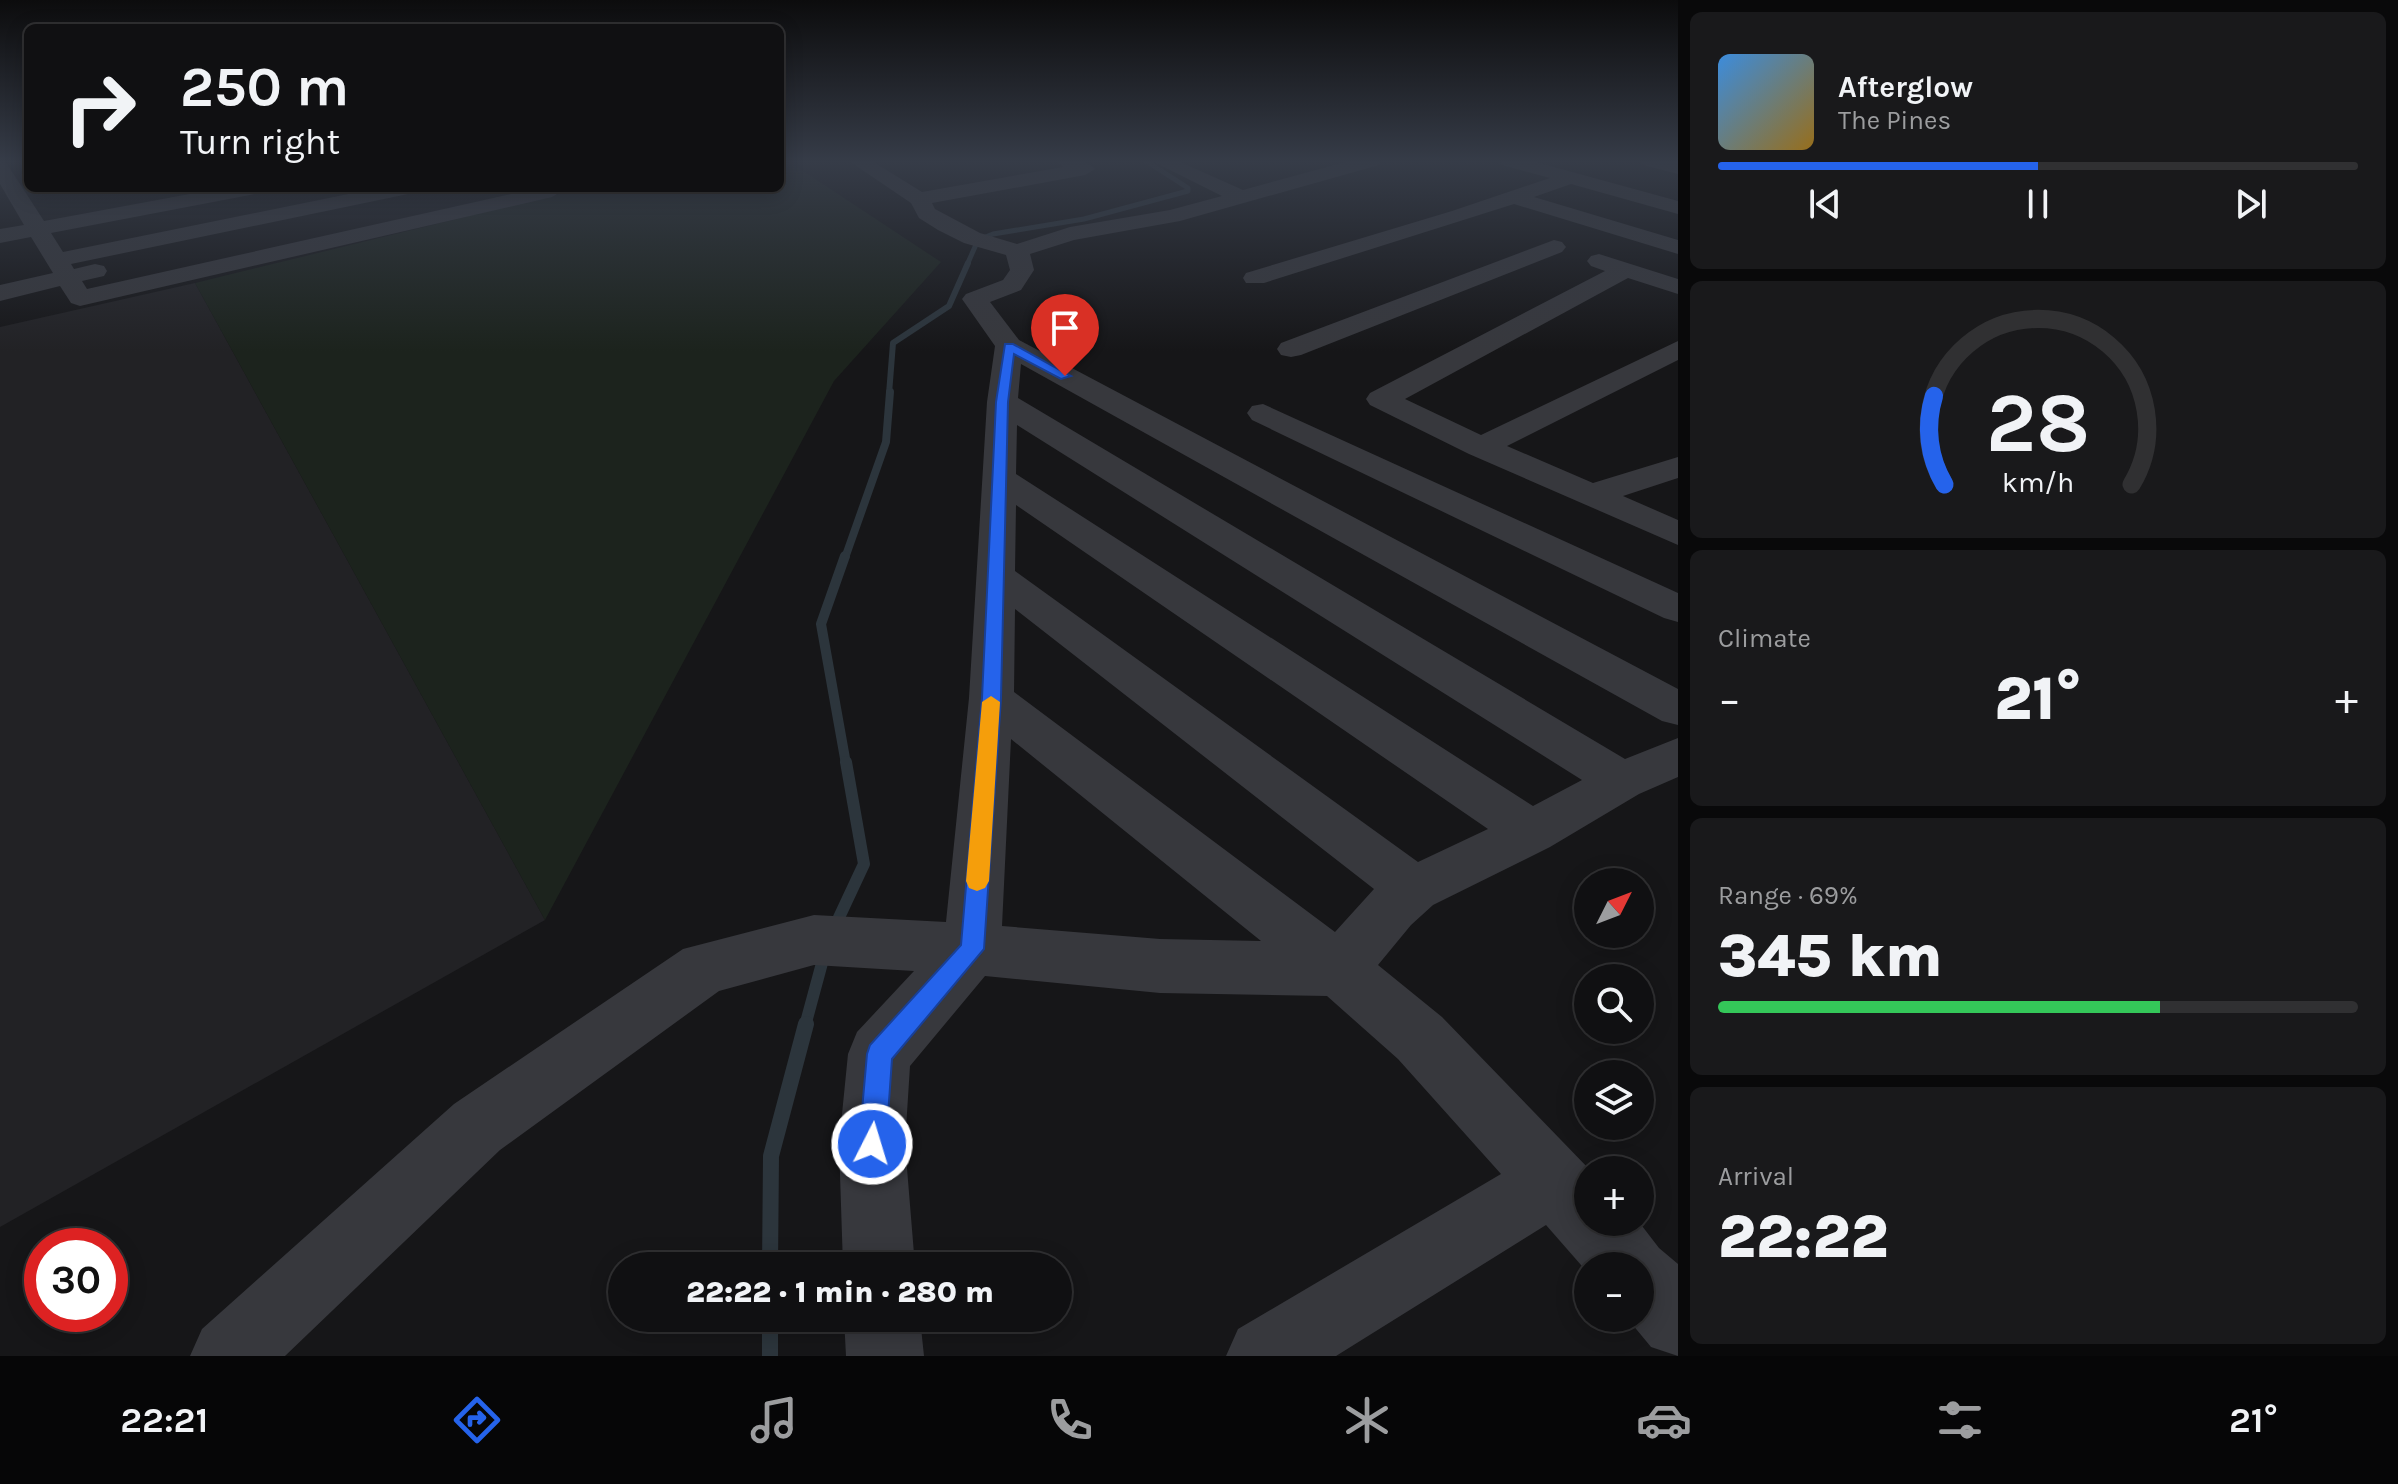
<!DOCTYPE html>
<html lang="en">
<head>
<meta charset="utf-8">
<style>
  :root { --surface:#101012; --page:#19191b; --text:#f1f3f6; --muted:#9c9d9f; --line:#303032; --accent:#2563eb }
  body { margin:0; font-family:Karla,sans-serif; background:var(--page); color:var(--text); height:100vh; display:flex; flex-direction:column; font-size:30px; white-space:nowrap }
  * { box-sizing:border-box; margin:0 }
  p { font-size:26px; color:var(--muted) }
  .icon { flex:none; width:44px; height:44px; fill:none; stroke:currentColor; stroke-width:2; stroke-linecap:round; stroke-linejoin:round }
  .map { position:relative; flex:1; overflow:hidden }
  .side { display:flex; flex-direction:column; gap:12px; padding:12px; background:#09090a; width:720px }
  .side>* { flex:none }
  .hud { position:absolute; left:24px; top:24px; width:760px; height:168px; border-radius:12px; box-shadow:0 4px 20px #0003,0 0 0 2px var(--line); background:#101012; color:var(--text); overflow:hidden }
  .needle { width:52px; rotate:48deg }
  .tools { position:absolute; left:1574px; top:868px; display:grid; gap:16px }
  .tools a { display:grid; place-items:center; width:80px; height:80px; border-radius:50%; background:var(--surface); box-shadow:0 4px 20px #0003,0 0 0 2px var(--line); font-size:40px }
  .speed { position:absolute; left:24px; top:1228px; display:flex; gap:16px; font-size:40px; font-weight:700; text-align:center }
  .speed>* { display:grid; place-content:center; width:104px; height:104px; border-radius:50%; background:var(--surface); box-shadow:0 4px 20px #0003,0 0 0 2px var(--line); line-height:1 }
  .speed .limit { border:12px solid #d22; background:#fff; color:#111 }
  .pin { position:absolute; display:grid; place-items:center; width:68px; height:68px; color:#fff; margin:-82px -34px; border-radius:50% 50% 50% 0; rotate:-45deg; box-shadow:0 0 8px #0007 }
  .pin .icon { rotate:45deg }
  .me { position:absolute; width:88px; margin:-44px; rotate:5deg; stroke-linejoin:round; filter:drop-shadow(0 0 6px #0008) }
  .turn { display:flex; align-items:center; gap:28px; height:168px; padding:0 24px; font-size:36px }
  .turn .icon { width:104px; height:104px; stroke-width:2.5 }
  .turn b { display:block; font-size:56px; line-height:68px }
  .big { font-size:60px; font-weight:800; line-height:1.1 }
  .side .widget { flex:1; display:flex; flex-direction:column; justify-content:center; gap:12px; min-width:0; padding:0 28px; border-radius:12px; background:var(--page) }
  .side .dial { align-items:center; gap:0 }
  .dial svg { height:208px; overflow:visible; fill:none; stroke:var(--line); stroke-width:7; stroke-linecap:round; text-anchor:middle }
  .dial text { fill:var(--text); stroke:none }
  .song { display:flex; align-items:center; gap:24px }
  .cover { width:96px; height:96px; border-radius:12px; background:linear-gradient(135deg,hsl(210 70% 55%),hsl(40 70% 35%)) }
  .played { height:8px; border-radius:4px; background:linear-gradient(90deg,var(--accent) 50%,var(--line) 50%) }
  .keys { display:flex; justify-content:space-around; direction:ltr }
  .heat { display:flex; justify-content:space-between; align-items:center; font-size:44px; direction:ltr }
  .charge { height:12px; border-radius:6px; background:linear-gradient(90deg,#34c759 69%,var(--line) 0) }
  .trip { position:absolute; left:608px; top:1252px; width:464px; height:80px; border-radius:40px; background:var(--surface); box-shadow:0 4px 20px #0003,0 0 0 2px var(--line); font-weight:800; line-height:80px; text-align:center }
  .dock { display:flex; height:128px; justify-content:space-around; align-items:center; background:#060607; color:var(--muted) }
  .dock .icon { width:56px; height:56px }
  .dock .on { color:var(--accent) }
  .dock b { font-size:36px; color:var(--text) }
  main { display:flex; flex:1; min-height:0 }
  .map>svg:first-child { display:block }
</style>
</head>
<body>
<main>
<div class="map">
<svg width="1678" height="1356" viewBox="0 0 1678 1356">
  <rect width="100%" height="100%" fill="#161618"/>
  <path fill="#222225" d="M 195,283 L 545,920 L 0,1227 L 0,327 Z"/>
  <path fill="#1c231d" d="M 780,161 L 788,161 L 941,262 L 834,381 L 545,920 L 195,283 L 563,193 L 564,188 L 780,188 Z"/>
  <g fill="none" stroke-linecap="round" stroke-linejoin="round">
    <path stroke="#2c353c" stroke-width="5" d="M 967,265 L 978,240 L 993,234 L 1084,219 L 1188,191 L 1188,188 L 1146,161"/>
    <path stroke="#2c353c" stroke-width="6" d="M 889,394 L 893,343 L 949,306 L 968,263"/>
    <path stroke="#2c353c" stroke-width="8" d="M 845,558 L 886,442 L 890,392"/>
    <path stroke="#2c353c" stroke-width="10" d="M 845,556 L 821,624 L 846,764"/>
    <path stroke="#2c353c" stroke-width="12" d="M 835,926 L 864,864 L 846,762
      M 805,1026 L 825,952"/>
    <path stroke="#2c353c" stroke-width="16" d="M 770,1266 L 771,1156 L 806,1024
      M 770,1318 L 770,1356"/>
    <path fill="#37383d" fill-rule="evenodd" d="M 849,161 L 872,161 L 922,192 L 1063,167 L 1056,161 C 1069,161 1085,158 1095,169 L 1085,175 L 932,203 L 935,209 L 980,233 L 1017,244 L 1070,227 L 1170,210 L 1222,196 L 1152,161 L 1178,161 L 1243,190 L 1349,161 L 1381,161 L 1379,165 L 1180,221 L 1074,240 L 1030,254 L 1034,270 L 1021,290 L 990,302 L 1019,340 L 1678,689 L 1678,725 L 1662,721 L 1021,364 L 1018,398 L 1625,759 L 1678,738 L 1678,777 L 1639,794 L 1550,847 L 1433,905 L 1411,925 L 1378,965 L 1442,1017 L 1590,1170 L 1588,1222 L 1639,1222 L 1659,1248 L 1678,1264 L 1678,1356 L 1651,1347 L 1627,1318 L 1640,1318 L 1640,1266 L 1588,1266 L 1588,1273 L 1546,1225 L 1336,1356 L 1226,1356 L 1238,1329 L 1501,1174 L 1398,1059 L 1327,996 L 1160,993 L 985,976 L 910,1066 L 905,1144 L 915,1266 L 843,1266 L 839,1144 L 848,1054 L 857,1032 L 914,971 L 814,965 L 719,991 L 500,1150 L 285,1356 L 190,1356 L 202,1329 L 454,1104 L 683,949 L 814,915 L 946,922 L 969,698 L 987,402 L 995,346 L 962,299 L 966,294 L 1003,280 L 1010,270 L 1006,255 L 964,243 L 938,230 L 919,218 L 911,203 ZM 1017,425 L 1582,780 L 1533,806 L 1016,474 ZM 1016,505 L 1488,829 L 1418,862 L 1015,571 ZM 1015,609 L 1374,889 L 1335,932 L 1014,692 ZM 1011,739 L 1261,941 L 1160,939 L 1002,926 Z
      M 1500,161 L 1532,161 L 1678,201 L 1678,214 L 1571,184 L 1534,197 L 1678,240 L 1678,254 L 1514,204 L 1264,283 L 1246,283 L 1243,278 L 1246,273 L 1452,211 L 1550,178 L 1502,165 Z
      M 1641,161 L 1678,162 L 1678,174 L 1643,165 Z
      M 0,162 L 7,164 L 44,221 L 222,188 L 265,188 L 255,194 L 51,233 L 63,252 L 378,188 L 418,188 L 408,194 L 71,264 L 74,269 L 95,264 L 104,266 L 107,271 L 104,276 L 82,281 L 87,289 L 538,188 L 560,188 L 562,191 L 552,197 L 80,306 L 71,303 L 60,286 L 0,301 L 0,285 L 53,273 L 31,237 L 0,243 L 0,229 L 24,225 L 0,184 Z
      M 1554,240 L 1562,242 L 1566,247 L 1562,252 L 1301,355 L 1291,357 L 1281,355 L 1277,349 L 1281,343 Z
      M 1599,254 L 1678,279 L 1678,294 L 1628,278 L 1405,399 L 1481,435 L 1678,341 L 1678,360 L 1507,446 L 1593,483 L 1678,457 L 1678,478 L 1623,496 L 1678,520 L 1678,545 L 1469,454 L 1370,405 L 1366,399 L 1370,393 L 1605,271 L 1591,266 L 1587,261 L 1591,256 Z
      M 1263,404 L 1678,593 L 1678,622 L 1664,618 L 1252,420 L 1247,413 L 1252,406 Z
      M 844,1318 L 920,1318 L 924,1356 L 846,1356 Z"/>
  </g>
  <linearGradient id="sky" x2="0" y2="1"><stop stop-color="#0c0c0d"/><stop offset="0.46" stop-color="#363c48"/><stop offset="1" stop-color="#363c48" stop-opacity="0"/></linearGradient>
  <rect width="1678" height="351" fill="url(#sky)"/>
  <path fill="#2563eb" stroke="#184099" stroke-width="2" d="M 1005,344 L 1013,344 L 1071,376 L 1061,379 L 1014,354 L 1008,402 L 1001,698 L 984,949 L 892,1059 L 886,1144 L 882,1153 L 872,1157 L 863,1153 L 859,1144 L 867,1054 L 870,1045 L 961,945 L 982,698 L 996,402 Z"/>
  <path fill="#f59e0b" d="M 991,696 L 1000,702 L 989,881 L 985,888 L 977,891 L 969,888 L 966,881 L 982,702 Z"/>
</svg>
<div class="tools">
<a><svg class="needle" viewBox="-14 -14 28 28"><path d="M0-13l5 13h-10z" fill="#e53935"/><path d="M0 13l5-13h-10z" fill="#9c9d9f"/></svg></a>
<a><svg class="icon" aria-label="search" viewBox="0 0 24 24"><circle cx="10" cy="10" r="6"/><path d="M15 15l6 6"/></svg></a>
<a><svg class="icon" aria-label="layers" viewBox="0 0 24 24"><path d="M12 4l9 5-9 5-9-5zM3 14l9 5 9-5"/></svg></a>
<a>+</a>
<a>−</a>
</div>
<div class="speed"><div class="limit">30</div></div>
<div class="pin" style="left:1065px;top:376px;background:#d93025"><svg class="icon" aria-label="arrive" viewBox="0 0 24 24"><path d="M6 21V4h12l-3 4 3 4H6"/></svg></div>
<svg class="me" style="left:872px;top:1144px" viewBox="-20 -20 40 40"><circle r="17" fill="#2563eb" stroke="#fff" stroke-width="3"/><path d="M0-11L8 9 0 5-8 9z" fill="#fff"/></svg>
<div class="trip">22:22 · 1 min · 280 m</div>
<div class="hud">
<div class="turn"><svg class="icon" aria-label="right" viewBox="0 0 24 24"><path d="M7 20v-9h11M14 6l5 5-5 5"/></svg><div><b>250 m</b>Turn right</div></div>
</div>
</div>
<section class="side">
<div class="widget">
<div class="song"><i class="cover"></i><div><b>Afterglow</b><p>The Pines</p></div></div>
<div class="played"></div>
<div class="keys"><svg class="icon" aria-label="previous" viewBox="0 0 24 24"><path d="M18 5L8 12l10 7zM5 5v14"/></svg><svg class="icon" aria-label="pause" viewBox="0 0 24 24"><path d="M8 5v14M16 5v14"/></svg><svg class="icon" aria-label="next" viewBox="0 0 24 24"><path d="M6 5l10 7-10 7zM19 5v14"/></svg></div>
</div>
<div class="widget dial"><svg viewBox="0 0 100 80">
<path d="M14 69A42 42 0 1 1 86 69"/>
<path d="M14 69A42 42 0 0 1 10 35" stroke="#2563eb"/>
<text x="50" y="56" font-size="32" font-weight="700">28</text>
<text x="50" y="72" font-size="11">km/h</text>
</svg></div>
<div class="widget"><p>Climate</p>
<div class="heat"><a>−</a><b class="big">21°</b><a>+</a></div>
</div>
<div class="widget"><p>Range · 69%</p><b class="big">345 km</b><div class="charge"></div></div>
<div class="widget"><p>Arrival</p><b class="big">22:22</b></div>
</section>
</main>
<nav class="dock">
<b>22:21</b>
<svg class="icon on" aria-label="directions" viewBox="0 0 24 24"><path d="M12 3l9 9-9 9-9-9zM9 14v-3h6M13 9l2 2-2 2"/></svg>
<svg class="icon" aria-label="music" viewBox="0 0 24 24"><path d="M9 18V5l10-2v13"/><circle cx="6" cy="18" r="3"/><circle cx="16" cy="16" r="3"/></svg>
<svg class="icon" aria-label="phone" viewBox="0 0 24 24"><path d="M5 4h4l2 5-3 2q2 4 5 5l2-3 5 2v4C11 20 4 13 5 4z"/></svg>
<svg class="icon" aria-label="climate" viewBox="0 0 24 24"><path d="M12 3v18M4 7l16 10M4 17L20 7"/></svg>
<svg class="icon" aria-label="car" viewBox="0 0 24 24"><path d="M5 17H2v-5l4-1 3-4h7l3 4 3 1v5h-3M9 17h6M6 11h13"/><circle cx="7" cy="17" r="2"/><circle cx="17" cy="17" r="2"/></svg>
<svg class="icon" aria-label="filters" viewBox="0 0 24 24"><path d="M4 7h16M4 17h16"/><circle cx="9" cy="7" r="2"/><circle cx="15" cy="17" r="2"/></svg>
<b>21°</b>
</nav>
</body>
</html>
